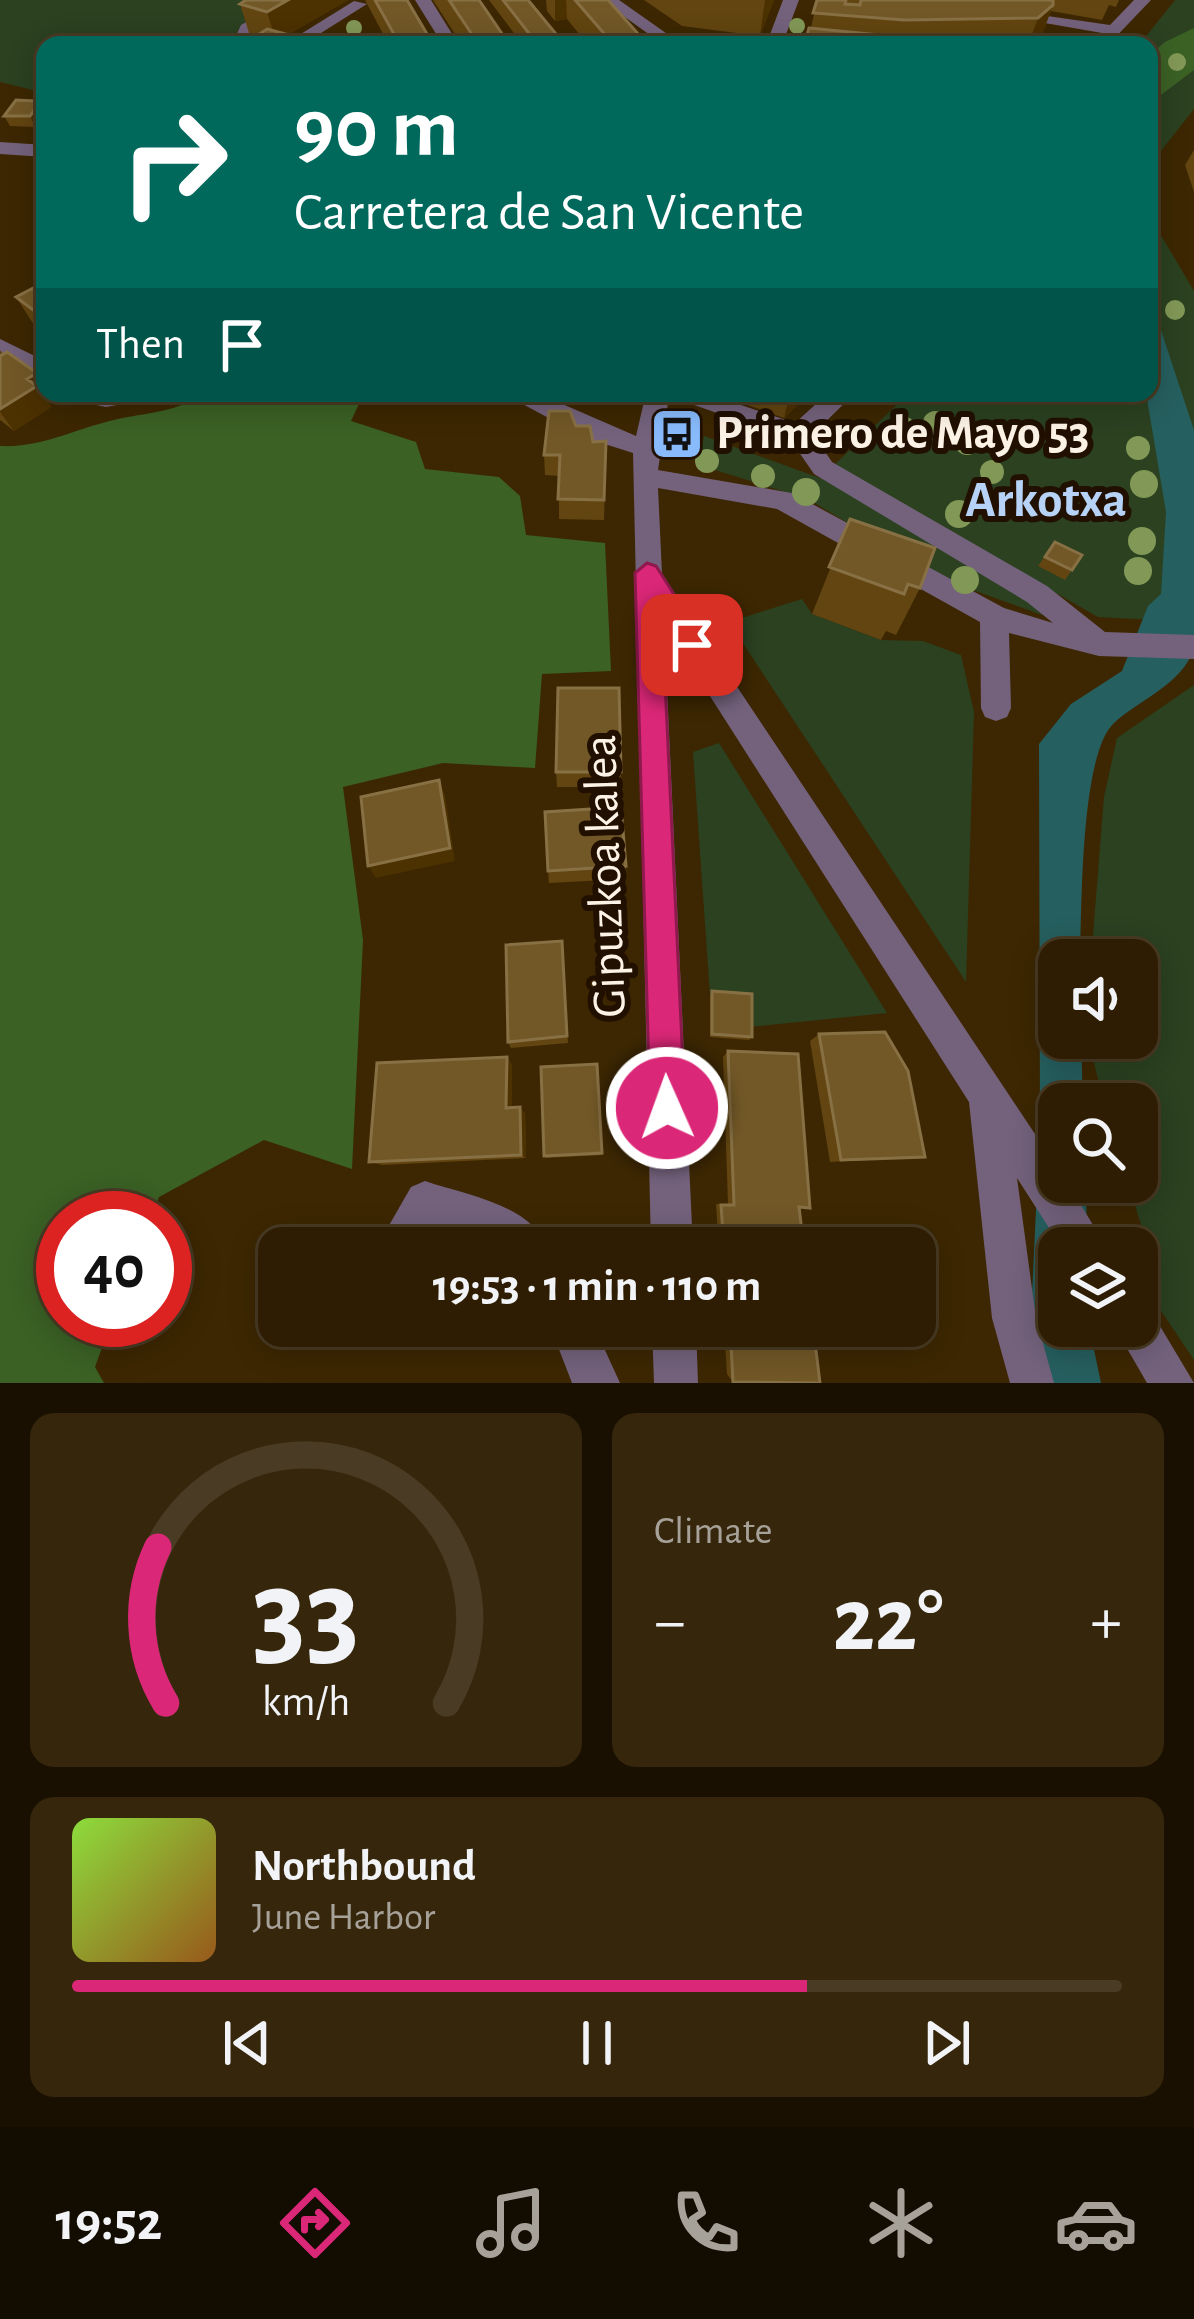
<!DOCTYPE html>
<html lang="en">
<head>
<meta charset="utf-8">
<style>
  :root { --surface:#2e1d02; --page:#36260c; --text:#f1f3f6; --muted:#a7a299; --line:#493b24; --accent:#db2777 }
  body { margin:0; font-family:"Alegreya Sans",sans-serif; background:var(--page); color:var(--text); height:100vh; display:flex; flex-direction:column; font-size:45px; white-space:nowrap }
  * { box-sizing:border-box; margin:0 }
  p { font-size:39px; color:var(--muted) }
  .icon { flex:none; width:66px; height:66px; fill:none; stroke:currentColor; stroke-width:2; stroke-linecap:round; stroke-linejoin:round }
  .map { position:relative; height:1383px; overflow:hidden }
  .panel { display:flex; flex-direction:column; gap:30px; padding:30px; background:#191001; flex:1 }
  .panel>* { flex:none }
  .hud { position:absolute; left:36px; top:36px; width:1122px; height:366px; border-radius:24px; box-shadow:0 6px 30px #0003,0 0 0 3px var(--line); background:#00695c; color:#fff; overflow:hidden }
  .controls { position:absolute; left:1038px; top:939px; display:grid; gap:24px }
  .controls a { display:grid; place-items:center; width:120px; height:120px; border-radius:24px; background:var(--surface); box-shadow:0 6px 30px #0003,0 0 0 3px var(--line); font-size:60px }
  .speed { position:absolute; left:36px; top:1191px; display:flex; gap:24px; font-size:60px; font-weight:700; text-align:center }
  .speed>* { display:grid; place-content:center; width:156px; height:156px; border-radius:50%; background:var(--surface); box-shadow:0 6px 30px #0003,0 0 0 3px var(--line); line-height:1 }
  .speed .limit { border:18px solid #d22; background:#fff; color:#111 }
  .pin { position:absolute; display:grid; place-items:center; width:102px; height:102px; color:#fff; margin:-51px; border-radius:24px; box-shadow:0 6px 18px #0006 }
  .me { position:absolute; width:132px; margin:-66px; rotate:358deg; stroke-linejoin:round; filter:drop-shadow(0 0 9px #0008) }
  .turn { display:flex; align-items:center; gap:42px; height:252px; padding:0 60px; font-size:54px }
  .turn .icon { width:156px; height:156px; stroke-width:2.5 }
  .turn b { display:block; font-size:84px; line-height:102px }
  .then { display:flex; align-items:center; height:114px; padding:0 60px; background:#0003; gap:24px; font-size:45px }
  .big { font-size:90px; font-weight:600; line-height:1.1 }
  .panel .tile { flex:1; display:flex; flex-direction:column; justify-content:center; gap:18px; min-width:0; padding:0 42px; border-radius:24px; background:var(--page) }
  .panel .dial { align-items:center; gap:0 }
  .dial svg { height:312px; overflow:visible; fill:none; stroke:var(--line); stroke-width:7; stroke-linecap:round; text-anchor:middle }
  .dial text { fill:var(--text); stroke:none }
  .song { display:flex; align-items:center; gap:36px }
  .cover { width:144px; height:144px; border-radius:18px; background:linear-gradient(135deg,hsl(90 70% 55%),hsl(30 70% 35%)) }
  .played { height:12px; border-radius:6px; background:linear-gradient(90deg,var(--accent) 70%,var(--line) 70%) }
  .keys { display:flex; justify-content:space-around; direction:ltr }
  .heat { display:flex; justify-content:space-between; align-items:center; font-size:66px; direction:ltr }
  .panel .tiles { flex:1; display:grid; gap:30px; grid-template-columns:1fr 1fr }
  .tile:last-child { grid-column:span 2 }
  .trip { position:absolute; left:258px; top:1227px; width:678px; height:120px; border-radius:24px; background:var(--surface); box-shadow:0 6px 30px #0003,0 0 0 3px var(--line); font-weight:600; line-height:120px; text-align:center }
  .tab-bar { display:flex; height:192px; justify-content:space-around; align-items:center; background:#120c01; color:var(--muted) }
  .tab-bar .icon { width:84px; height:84px }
  .tab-bar .active { color:var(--accent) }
  .tab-bar b { font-size:54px; color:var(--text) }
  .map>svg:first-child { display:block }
</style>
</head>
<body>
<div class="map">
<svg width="1194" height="1383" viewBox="0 0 1194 1383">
  <rect width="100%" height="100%" fill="#3d2702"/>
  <path fill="#2b4120" d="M 0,0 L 288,0 L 239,29 L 228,45 L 45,45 L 45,93 L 0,82 Z
    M 1175,0 L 1194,0 L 1194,109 L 1153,161 L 1152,220 L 1194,291 L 1194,622 L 1098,617 L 833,466 L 909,393 L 1149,393 L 1149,45 L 1139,45 Z
    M 704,436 L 831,482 L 1046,607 L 1042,615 L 937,577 L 808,499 L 699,465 Z
    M 802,599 L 812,614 L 881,640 L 923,641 L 961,655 L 974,712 L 966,982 L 729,622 Z
    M 1194,685 L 1194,1360 L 1137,1275 L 1137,1248 L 1117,1244 L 1141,1225 L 1128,1182 L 1137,1182 L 1137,1104 L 1104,1104 L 1088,1038 L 1137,1038 L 1137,960 L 1091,960 L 1104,797 L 1117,738 Z
    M 719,743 L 887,1013 L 749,1027 L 748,998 L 710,995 L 693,752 Z"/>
  <path fill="#3b6125" d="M 1194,28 L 1194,70 L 1149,104 L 1149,56 L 1165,42 Z
    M 207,393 L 364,393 L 351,421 L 416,442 L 425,469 L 499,477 L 520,496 L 526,535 L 605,543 L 611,671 L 542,674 L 535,768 L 443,763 L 343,787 L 363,940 L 352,1169 L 264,1140 L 159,1197 L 151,1218 L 63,1218 L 63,1320 L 112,1320 L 95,1367 L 104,1383 L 0,1383 L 0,446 C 44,448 76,428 118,419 C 157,411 171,413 207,393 Z"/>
  <path fill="#265f5f" d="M 1149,294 L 1194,430 L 1194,648 C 1183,684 1140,699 1114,723 C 1080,754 1082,911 1080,960 L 1059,960 L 1059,1038 L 1081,1038 L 1083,1104 L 1059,1104 L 1059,1182 L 1086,1182 L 1087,1248 L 1059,1248 L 1059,1326 L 1089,1326 L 1101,1383 L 1047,1383 L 1030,1337 L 1040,1125 L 1039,744 L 1071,704 L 1122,671 L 1148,606 L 1161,594 L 1166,512 L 1146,393 Z"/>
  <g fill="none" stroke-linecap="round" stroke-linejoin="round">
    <path fill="#74627c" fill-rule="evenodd" d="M 286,0 L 305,0 L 253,31 L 249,37 L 265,45 L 233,42 L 241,25 Z
      M 415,0 L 431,0 L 459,45 L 443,45 Z
      M 601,0 L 619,0 L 683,45 L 664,45 Z
      M 783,0 L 799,0 L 782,45 L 766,45 Z
      M 1134,0 L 1151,0 L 1108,45 L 1091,45 L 1102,33 L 998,15 L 1006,10 L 1110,25 Z
      M 354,1 L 367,4 L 302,45 L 283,45 Z
      M 0,142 L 45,145 L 45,157 L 0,154 Z
      M 0,339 L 45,361 L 45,379 L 0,356 Z
      M 64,393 L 154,393 L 150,399 L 106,407 L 68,399 Z
      M 502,393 L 537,393 L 636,436 L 646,393 L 705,393 L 795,423 L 828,393 L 855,393 L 813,434 L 832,462 L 1047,586 L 1105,632 L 1194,635 L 1194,659 L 1099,656 L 1009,633 L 1011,708 L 1007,717 L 996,721 L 985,717 L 981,708 L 980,622 L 777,509 L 658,488 L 662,574 L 1059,1170 L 1059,1182 L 1067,1182 L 1107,1248 L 1062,1248 L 1017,1178 L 1036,1318 L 1054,1383 L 1010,1383 L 992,1318 L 969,1102 L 664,624 L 693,1248 L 651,1248 L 633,453 L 586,438 ZM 669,396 L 790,439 L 814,474 L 1027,602 L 1053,623 L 1004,608 L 792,493 L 658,470 Z
      M 425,1181 C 466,1195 530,1204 548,1248 L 497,1248 L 434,1225 L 420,1248 L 376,1248 L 411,1187 Z
      M 1137,1305 L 1151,1311 L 1194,1383 L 1147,1383 L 1114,1326 L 1137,1326 Z
      M 550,1326 L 594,1326 L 620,1383 L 572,1383 Z
      M 652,1326 L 696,1326 L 698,1383 L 654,1383 Z"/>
  </g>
  <g fill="#829857">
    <circle cx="797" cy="26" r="8"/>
    <circle cx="354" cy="28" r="8"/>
    <circle cx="1177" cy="62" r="9"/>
    <circle cx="1175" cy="310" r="10"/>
    <circle cx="935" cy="423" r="12"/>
    <circle cx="903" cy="428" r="12"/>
    <circle cx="1026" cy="434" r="12"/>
    <circle cx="836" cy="439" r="12"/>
    <circle cx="967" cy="443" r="12"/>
    <circle cx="1138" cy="448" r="12"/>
    <circle cx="707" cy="461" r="12"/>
    <circle cx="992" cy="472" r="12"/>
    <circle cx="763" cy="476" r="12"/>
    <circle cx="1144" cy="484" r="14"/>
    <circle cx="806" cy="492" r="14"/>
    <circle cx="959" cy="514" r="14"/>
    <circle cx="1142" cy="541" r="14"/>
    <circle cx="1138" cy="571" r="14"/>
    <circle cx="965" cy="580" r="14"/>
  </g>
  <path fill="#624510" d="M 246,0 L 348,0 L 287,35 L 326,45 L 248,45 L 247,42 L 256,36 L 249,33 L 240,4 Z
    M 365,0 L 407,0 L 433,45 L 389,45 Z
    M 433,0 L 479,0 L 509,45 L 462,45 Z
    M 489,0 L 528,0 L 561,40 L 574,45 L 523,45 Z
    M 546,0 L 608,0 L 648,45 L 588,45 L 567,19 L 555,21 L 547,11 Z
    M 644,0 L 774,0 L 760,36 L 682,26 Z
    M 817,0 L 1119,0 L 1116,7 L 1109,5 L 1102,20 L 1051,11 L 1038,45 L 804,45 L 811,28 Z
    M 45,90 L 45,114 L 35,127 L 10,126 L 4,116 L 36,101 Z
    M 1194,150 L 1194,192 L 1185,165 Z
    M 45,282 L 45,342 L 16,297 Z
    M 0,350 L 3,354 L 45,384 L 51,394 L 45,398 L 51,407 L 14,431 L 0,420 Z
    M 714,393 L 810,393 L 784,418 Z
    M 576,426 L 593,442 L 606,441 L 604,520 L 559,519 L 559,476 L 545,475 L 544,455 Z
    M 850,519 L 920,588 L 896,635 L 886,631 L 881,640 L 812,614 Z
    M 1055,542 L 1072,570 L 1065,580 L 1038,566 Z
    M 556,772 L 621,772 L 620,787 L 557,787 Z
    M 626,866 L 625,879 L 549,883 L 548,871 Z
    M 562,941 L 568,1043 L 511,1048 L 508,1042 Z
    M 712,991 L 752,1037 L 749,1040 L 710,1037 L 710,995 Z
    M 819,1034 L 925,1157 L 830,1162 L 810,1041 Z
    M 728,1051 L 799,1208 L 804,1248 L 719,1248 L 716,1204 L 728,1204 L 723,1057 Z
    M 507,1057 L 512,1065 L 512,1107 L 525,1113 L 526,1158 L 383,1165 L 369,1162 Z
    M 597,1064 L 602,1155 L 546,1158 L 544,1156 Z
    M 724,1326 L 813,1326 L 733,1382 L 727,1374 Z"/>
  <path fill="#4c3101" d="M 288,0 L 348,0 L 276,41 L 267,12 Z
    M 555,0 L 566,0 L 567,19 L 555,21 Z
    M 765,0 L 774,0 L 760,36 Z
    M 1053,5 L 1038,45 L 1028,45 L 1038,18 Z
    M 39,104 L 44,114 L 35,127 L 30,116 Z
    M 37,373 L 45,384 L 45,393 L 51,394 L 45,398 L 51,407 L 14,431 L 0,412 L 0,409 L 27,379 Z
    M 790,393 L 810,393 L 784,418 Z
    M 439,780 L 445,795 L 455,861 L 376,878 L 368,866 Z
    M 507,1057 L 512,1065 L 512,1113 L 506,1108 Z
    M 520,1107 L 525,1113 L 526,1158 L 521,1155 Z"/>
  <path fill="#725827" stroke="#887045" stroke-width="3" d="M 246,0 L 288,0 L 267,12 L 240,4 Z
    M 375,0 L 407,0 L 433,44 L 400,45 Z
    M 449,0 L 479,0 L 509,44 L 479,45 Z
    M 503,0 L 528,0 L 561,40 L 538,45 Z
    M 575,0 L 608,0 L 648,45 L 614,45 Z
    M 817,0 L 846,0 L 845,4 L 860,5 L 861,0 L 1053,0 L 1053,5 L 1038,18 L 904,20 L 813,13 Z
    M 809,28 L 910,38 L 1018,36 L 1033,45 L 804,45 Z
    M 267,29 L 326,45 L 259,45 L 247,42 Z
    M 569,39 L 574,45 L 541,44 Z
    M 44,90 L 45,96 L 30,116 L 4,116 L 16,100 L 36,101 Z
    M 45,282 L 45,319 L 16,297 Z
    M 7,352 L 37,373 L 27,379 L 37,386 L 0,409 L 0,356 Z
    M 549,411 L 570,411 L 576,426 L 590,426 L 593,442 L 606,441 L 604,500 L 558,499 L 560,455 L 544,455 Z
    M 850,519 L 935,548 L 920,588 L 908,584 L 904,594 L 829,567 Z
    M 1055,542 L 1082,555 L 1072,570 L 1045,557 Z
    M 558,688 L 619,688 L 621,772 L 556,772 Z
    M 439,780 L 450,848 L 368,866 L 361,797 Z
    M 621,807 L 626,866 L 548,871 L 545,812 Z
    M 562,941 L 567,1036 L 508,1042 L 506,945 Z
    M 712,991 L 752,994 L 752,1037 L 712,1034 Z
    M 885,1032 L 908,1071 L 925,1157 L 841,1160 L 819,1034 Z
    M 728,1051 L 798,1054 L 810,1208 L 799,1207 L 804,1248 L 724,1248 L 721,1205 L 734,1205 Z
    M 507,1057 L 506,1108 L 520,1107 L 521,1155 L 369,1162 L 377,1063 Z
    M 597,1064 L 602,1153 L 544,1156 L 541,1067 Z
    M 730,1326 L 813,1326 L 820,1383 L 733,1382 Z"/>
  <path fill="#db2777" stroke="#8e194d" stroke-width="3" d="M 647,563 L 656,566 L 706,645 L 692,656 L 683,653 L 662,618 L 685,1108 L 680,1121 L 667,1126 L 655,1121 L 650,1108 L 635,573 Z"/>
  <defs>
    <g id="bus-square" transform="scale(2.7)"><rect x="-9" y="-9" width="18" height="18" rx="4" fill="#88bafc" stroke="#211000"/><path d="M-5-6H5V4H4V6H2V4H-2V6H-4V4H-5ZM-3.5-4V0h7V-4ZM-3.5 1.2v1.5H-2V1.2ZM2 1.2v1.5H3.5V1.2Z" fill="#111"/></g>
  </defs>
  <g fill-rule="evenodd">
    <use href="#bus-square" x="677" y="434"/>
  </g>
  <g text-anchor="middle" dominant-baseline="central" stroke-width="12" stroke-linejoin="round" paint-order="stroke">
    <g font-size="48" font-weight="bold" fill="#fcf2e6" stroke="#211000" text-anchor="start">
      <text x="716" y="434">Primero de Mayo 53</text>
    </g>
    <g font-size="48" fill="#fcf2e6" stroke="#211000">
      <text transform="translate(606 876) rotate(-92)">Gipuzkoa kalea</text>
    </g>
    <g font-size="51" font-weight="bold" fill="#b6d2f7" stroke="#211000">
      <text x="1046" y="500">Arkotxa</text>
    </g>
  </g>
</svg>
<div class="controls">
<a><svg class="icon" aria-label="sound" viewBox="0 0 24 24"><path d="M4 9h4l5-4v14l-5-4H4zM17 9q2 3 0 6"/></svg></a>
<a><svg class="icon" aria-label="search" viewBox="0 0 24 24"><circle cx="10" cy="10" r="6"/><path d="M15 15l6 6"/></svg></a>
<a><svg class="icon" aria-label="layers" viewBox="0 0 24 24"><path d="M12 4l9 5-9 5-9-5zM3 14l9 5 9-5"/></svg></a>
</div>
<div class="speed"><div class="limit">40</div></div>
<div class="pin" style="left:692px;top:645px;background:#d93025"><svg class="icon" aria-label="arrive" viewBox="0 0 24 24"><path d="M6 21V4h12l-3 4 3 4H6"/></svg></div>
<svg class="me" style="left:667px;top:1108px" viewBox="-20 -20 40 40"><circle r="17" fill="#db2777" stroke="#fff" stroke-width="3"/><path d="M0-11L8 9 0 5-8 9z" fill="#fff"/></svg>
<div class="trip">19:53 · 1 min · 110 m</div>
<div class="hud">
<div class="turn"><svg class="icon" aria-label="right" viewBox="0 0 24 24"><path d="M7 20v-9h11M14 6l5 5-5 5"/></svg><div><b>90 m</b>Carretera de San Vicente</div></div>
<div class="then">Then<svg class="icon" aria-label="arrive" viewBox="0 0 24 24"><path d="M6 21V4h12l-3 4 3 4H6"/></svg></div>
</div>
</div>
<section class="panel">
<div class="tiles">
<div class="tile dial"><svg viewBox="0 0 100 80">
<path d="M14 69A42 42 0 1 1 86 69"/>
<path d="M14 69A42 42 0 0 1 12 29" stroke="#db2777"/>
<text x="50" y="56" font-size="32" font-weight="700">33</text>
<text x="50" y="72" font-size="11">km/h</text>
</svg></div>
<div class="tile"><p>Climate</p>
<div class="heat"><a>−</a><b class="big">22°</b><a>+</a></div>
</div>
<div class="tile">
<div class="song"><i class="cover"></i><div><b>Northbound</b><p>June Harbor</p></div></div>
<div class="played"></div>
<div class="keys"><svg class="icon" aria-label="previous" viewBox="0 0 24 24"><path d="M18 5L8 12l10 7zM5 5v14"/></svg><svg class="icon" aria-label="pause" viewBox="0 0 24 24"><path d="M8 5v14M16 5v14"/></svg><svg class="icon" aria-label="next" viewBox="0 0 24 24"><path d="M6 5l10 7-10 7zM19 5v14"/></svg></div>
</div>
</div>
</section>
<nav class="tab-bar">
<b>19:52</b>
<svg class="icon active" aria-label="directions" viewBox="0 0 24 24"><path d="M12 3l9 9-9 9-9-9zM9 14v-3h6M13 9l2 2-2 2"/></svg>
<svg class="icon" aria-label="music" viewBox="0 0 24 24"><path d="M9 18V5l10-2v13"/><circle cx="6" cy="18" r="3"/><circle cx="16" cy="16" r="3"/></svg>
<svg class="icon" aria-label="phone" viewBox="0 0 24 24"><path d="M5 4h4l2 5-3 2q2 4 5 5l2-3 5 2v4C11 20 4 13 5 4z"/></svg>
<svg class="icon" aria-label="climate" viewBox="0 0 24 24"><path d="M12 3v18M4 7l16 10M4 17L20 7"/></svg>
<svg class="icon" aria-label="car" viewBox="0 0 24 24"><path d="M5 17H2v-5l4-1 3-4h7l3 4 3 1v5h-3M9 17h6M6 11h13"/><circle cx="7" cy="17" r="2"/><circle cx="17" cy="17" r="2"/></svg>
</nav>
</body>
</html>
